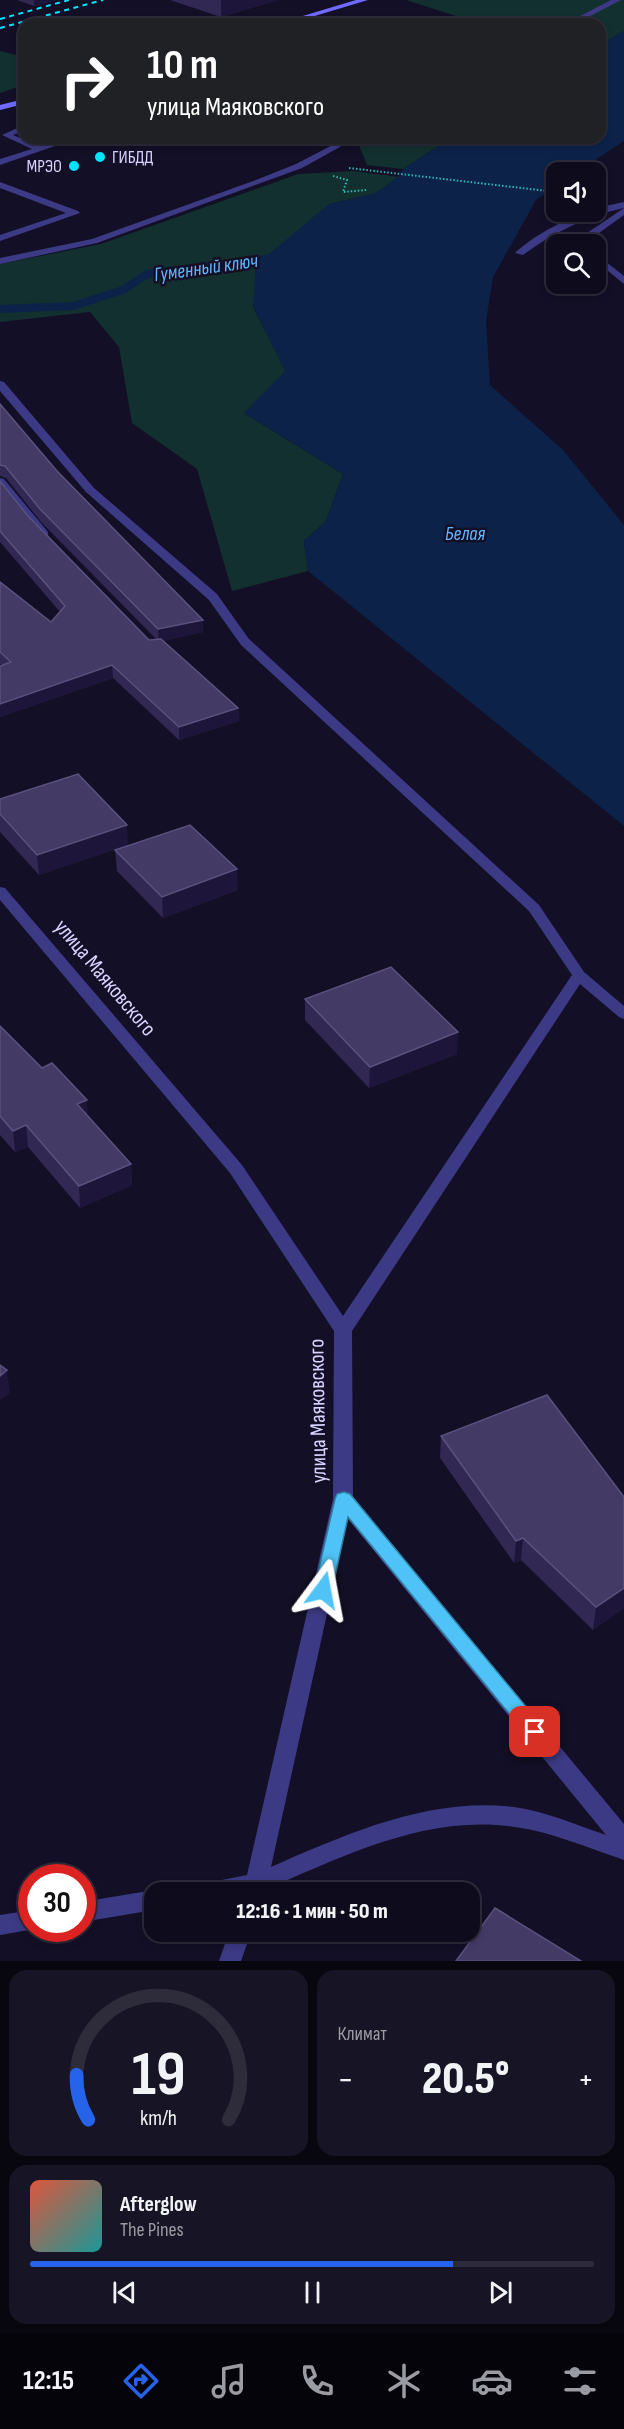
<!DOCTYPE html>
<html lang="ru">
<head>
<meta charset="utf-8">
<style>
  :root { --surface:#0e0b1c; --page:#171425; --text:#f1f3f6; --muted:#9b9ba3; --line:#2e2b3b; --accent:#2563eb }
  body { margin:0; font-family:"Sofia Sans Condensed",sans-serif; background:var(--page); color:var(--text); height:100vh; display:flex; flex-direction:column; font-size:22px; white-space:nowrap }
  * { box-sizing:border-box; margin:0 }
  p { font-size:20px; color:var(--muted) }
  .icon { flex:none; width:33px; height:33px; fill:none; stroke:currentColor; stroke-width:2; stroke-linecap:round; stroke-linejoin:round }
  .map { position:relative; height:1961px; overflow:hidden }
  .sheet { display:flex; flex-direction:column; gap:9px; padding:9px; background:#08060f; flex:1 }
  .sheet>* { flex:none }
  .banner { position:absolute; left:18px; top:18px; width:588px; height:126px; border-radius:18px; box-shadow:0 3px 9px #0003,0 0 0 2px var(--line); background:#202124; color:#fff; overflow:hidden }
  .fabs { position:absolute; left:546px; top:162px; display:grid; gap:12px }
  .fabs a { display:grid; place-items:center; width:60px; height:60px; border-radius:12px; background:var(--surface); box-shadow:0 3px 9px #0003,0 0 0 2px var(--line); font-size:30px }
  .speed { position:absolute; left:18px; top:1864px; display:flex; gap:12px; font-size:30px; font-weight:700; text-align:center }
  .speed>* { display:grid; place-content:center; width:78px; height:78px; border-radius:50%; background:var(--surface); box-shadow:0 3px 9px #0003,0 0 0 2px var(--line); line-height:1 }
  .speed .limit { border:9px solid #d22; background:#fff; color:#111 }
  .pin { position:absolute; display:grid; place-items:center; width:51px; height:51px; color:#fff; margin:-26px; border-radius:12px; box-shadow:0 3px 9px #0006 }
  .me { position:absolute; width:66px; margin:-33px; rotate:13deg; stroke-linejoin:round; filter:drop-shadow(0 0 4px #0008) }
  .turn { display:flex; align-items:center; gap:21px; height:126px; padding:0 30px; font-size:27px }
  .turn .icon { width:78px; height:78px; stroke-width:2.5 }
  .turn b { display:block; font-size:42px; line-height:51px }
  .big { font-size:45px; font-weight:800; line-height:1.1 }
  .sheet .tile { flex:1; display:flex; flex-direction:column; justify-content:center; gap:9px; min-width:0; padding:0 21px; border-radius:18px; background:var(--page) }
  .sheet .dial { align-items:center; gap:0 }
  .dial svg { height:156px; overflow:visible; fill:none; stroke:var(--line); stroke-width:7; stroke-linecap:round; text-anchor:middle }
  .dial text { fill:var(--text); stroke:none }
  .song { display:flex; align-items:center; gap:18px }
  .cover { width:72px; height:72px; border-radius:9px; background:linear-gradient(135deg,hsl(10 70% 55%),hsl(180 70% 35%)) }
  .played { height:6px; border-radius:3px; background:linear-gradient(90deg,var(--accent) 75%,var(--line) 75%) }
  .keys { display:flex; justify-content:space-around; direction:ltr }
  .heat { display:flex; justify-content:space-between; align-items:center; font-size:33px; direction:ltr }
  .sheet .tiles { flex:1; display:grid; gap:9px; grid-template-columns:1fr 1fr }
  .tile:last-child { grid-column:span 2 }
  .trip { position:absolute; left:144px; top:1882px; width:336px; height:60px; border-radius:18px; background:var(--surface); box-shadow:0 3px 9px #0003,0 0 0 2px var(--line); font-weight:800; line-height:60px; text-align:center }
  .tabs { display:flex; height:96px; justify-content:space-around; align-items:center; background:#06040b; color:var(--muted) }
  .tabs .icon { width:42px; height:42px }
  .tabs .active { color:var(--accent) }
  .tabs b { font-size:27px; color:var(--text) }
  .map>svg:first-child { display:block }
</style>
</head>
<body>
<div class="map">
<svg width="624" height="1961" viewBox="0 0 624 1961">
  <rect width="100%" height="100%" fill="#130f26"/>
  <path fill="#12302f" d="M 406,0 L 624,0 L 624,31 L 600,45 L 600,24 L 481,24 Z
    M 0,51 L 24,57 L 24,85 L 0,93 Z
    M 356,138 L 451,138 L 403,169 L 367,165 Z
    M 353,171 L 399,177 L 374,194 L 329,204 L 253,307 L 286,371 L 244,413 L 343,474 L 326,521 L 304,541 L 308,571 L 232,591 L 197,469 L 132,423 L 119,347 L 90,312 L 0,322 L 0,264 L 101,244 L 298,174 Z"/>
  <path fill="#0c2248" d="M 624,31 L 624,141 L 577,172 L 556,172 L 556,186 L 536,200 L 493,277 L 486,321 L 490,385 L 563,450 L 624,525 L 624,826 L 308,571 L 304,541 L 326,521 L 343,474 L 244,413 L 285,371 L 253,306 L 256,265 L 329,204 L 374,194 L 398,177 L 403,169 L 451,138 L 600,138 L 600,45 Z"/>
  <g fill="none" stroke-linecap="round" stroke-linejoin="round">
    <path stroke="#0c2248" stroke-width="8" d="M 0,309 L 73,306 L 123,290 L 147,274 L 279,257"/>
    <path stroke="#2fb8b0" stroke-width="2" stroke-dasharray="1.5 2" stroke-linecap="butt" d="M 349,168 L 556,192
      M 333,176 L 347,180 L 343,192 L 366,190"/>
    <path fill="#3d3a85" fill-rule="evenodd" d="M 611,0 L 621,0 L 575,24 L 565,24 Z
      M 24,125 L 24,131 L 13,135 L 40,146 L 65,138 L 78,138 L 0,165 L 0,159 L 32,149 L 2,135 Z
      M 346,138 L 356,138 L 302,168 L 97,243 L 0,264 L 0,258 L 92,239 L 256,180 L 296,164 Z
      M 0,182 L 78,211 L 80,213 L 0,241 L 0,235 L 66,213 L 0,188 Z
      M 624,202 L 624,208 C 587,216 554,232 523,255 L 515,253 C 530,238 574,212 596,212 L 596,208 Z
      M 0,381 L 4,382 L 94,488 L 217,594 L 251,642 L 249,645 L 241,645 L 209,600 L 86,492 L 0,391 Z
      M 0,478 L 4,479 L 48,532 L 48,536 L 40,536 L 0,488 Z"/>
    <path fill="#3d3a85" fill-rule="evenodd" d="M 624,208 L 624,215 L 592,238 L 594,244 L 586,244 L 584,235 Z
      M 596,254 L 624,276 L 624,284 L 596,261 Z
      M 245,638 L 249,639 L 539,905 L 584,972 L 624,1006 L 624,1019 L 619,1017 L 580,984 L 352,1331 L 353,1497 L 624,1824 L 624,1860 C 588,1848 552,1832 515,1827 C 426,1814 344,1856 265,1890 L 265,1893 L 189,1893 L 192,1886 L 247,1875 L 333,1499 L 334,1331 L 230,1173 L 0,900 L 0,887 L 5,888 L 242,1165 L 343,1316 L 572,975 L 529,911 L 241,645 L 241,639 ZM 348,1519 L 606,1835 C 576,1825 545,1811 514,1807 C 428,1797 347,1834 271,1867 Z
      M 154,1890 L 162,1893 L 154,1893 L 154,1910 L 82,1922 L 82,1902 Z
      M 32,1910 L 32,1929 L 35,1929 L 0,1935 L 0,1915 Z
      M 229,1932 L 251,1932 L 241,1961 L 219,1961 Z"/>
    <path fill="#6f6bff" fill-rule="evenodd" d="M 356,0 L 368,0 L 288,24 L 276,24 Z
      M 24,99 L 24,104 L 0,110 L 0,105 Z"/>
    <path stroke="#00e5ff" stroke-width="2" stroke-dasharray="5 4.5" stroke-linecap="butt" d="M 0,19 L 69,0
      M 0,28 L 103,0"/>
  </g>
  <path fill="#312854" d="M 17,0 L 56,0 L 34,6 Z
    M 170,0 L 278,0 L 221,17 Z
    M 0,404 L 57,471 L 203,620 L 203,632 L 163,641 L 238,708 L 239,721 L 179,740 L 113,678 L 0,717 L 0,666 L 2,665 L 0,664 L 0,582 L 51,622 L 60,612 L 0,542 L 0,481 L 28,516 L 149,640 L 156,639 L 41,522 L 6,478 L 0,476 Z
    M 0,799 L 128,845 L 39,875 L 0,832 Z
    M 115,850 L 238,890 L 163,918 L 117,871 Z
    M 305,999 L 457,1054 L 369,1088 L 305,1020 Z
    M 0,1026 L 88,1116 L 131,1164 L 132,1185 L 80,1208 L 28,1147 L 15,1152 L 0,1135 Z
    M 441,1436 L 624,1497 L 624,1608 L 593,1630 L 521,1560 L 514,1563 L 440,1458 Z"/>
  <path fill="#1d163a" d="M 34,0 L 56,0 L 34,6 Z
    M 221,0 L 278,0 L 221,17 Z
    M 203,620 L 203,632 L 159,642 L 158,629 Z
    M 112,665 L 113,678 L 0,717 L 0,704 Z
    M 238,708 L 239,721 L 179,740 L 179,727 Z
    M 127,825 L 128,845 L 39,875 L 37,855 Z
    M 237,869 L 238,890 L 163,918 L 162,897 Z
    M 458,1032 L 457,1054 L 369,1088 L 370,1067 Z
    M 87,1100 L 88,1121 L 77,1104 Z
    M 26,1125 L 28,1147 L 15,1152 L 13,1131 Z
    M 131,1164 L 132,1185 L 80,1208 L 79,1186 Z
    M 7,1370 L 10,1393 L 0,1400 L 0,1376 Z
    M 523,1538 L 521,1560 L 514,1563 L 516,1541 Z
    M 624,1588 L 624,1608 L 593,1630 L 596,1607 Z"/>
  <path fill="#433a66" stroke="#5a527e" stroke-width="1.5" d="M 0,404 L 57,471 L 203,620 L 158,629 L 40,509 L 5,466 L 0,465 Z
    M 0,481 L 28,516 L 149,640 L 161,639 L 238,708 L 179,727 L 112,665 L 0,704 L 0,666 L 11,662 L 0,652 L 0,582 L 51,622 L 65,606 L 0,531 Z
    M 78,774 L 127,825 L 37,855 L 0,814 L 0,799 Z
    M 190,825 L 237,869 L 162,897 L 115,850 Z
    M 391,967 L 458,1032 L 370,1067 L 305,999 Z
    M 0,1026 L 42,1068 L 52,1063 L 87,1100 L 77,1104 L 131,1164 L 79,1186 L 26,1125 L 13,1131 L 0,1116 Z
    M 0,1365 L 7,1370 L 0,1376 Z
    M 547,1395 L 624,1497 L 624,1588 L 596,1607 L 523,1538 L 516,1541 L 441,1436 Z
    M 495,1908 L 581,1961 L 456,1961 Z"/>
  <path fill="#4fc3f7" stroke="#337fa1" stroke-width="1.5" d="M 344,1492 L 350,1494 L 542,1726 L 545,1732 L 542,1738 L 535,1740 L 529,1738 L 348,1517 L 332,1590 L 329,1595 L 323,1597 L 317,1595 L 314,1590 L 335,1499 L 337,1494 Z"/>
  <g fill="#00e5ff" stroke="#130f26" stroke-width="2">
    <circle cx="100" cy="157" r="6"/>
    <circle cx="74" cy="166" r="6"/>
  </g>
  <g text-anchor="middle" dominant-baseline="central" stroke-width="5" stroke-linejoin="round" paint-order="stroke">
    <g font-size="18" fill="#d9d4ff" stroke="#130f26" text-anchor="start">
      <text x="112" y="157">ГИБДД</text>
      <text x="62" y="166" text-anchor="end">МРЭО</text>
    </g>
    <g font-size="20" font-style="italic" fill="#62b6ff" stroke="#130f26">
      <text transform="translate(206 268) rotate(-8)">Гуменный ключ</text>
      <text x="465" y="534">Белая</text>
    </g>
    <g font-size="22" fill="#d9d4ff" stroke="#130f26">
      <text transform="translate(105 978) rotate(50)">улица Маяковского</text>
      <text transform="translate(318 1411) rotate(-91)">улица Маяковского</text>
    </g>
  </g>
</svg>
<div class="fabs">
<a><svg class="icon" aria-label="sound" viewBox="0 0 24 24"><path d="M4 9h4l5-4v14l-5-4H4zM17 9q2 3 0 6"/></svg></a>
<a><svg class="icon" aria-label="search" viewBox="0 0 24 24"><circle cx="10" cy="10" r="6"/><path d="M15 15l6 6"/></svg></a>
</div>
<div class="speed"><div class="limit">30</div></div>
<div class="pin" style="left:535px;top:1732px;background:#d93025"><svg class="icon" aria-label="arrive" viewBox="0 0 24 24"><path d="M6 21V4h12l-3 4 3 4H6"/></svg></div>
<svg class="me" style="left:323px;top:1590px" viewBox="-20 -20 40 40"><path d="M0-17L14 15 0 8-14 15z" fill="#4fc3f7" stroke="#fff" stroke-width="4"/></svg>
<div class="trip">12:16 · 1 мин · 50 m</div>
<div class="banner">
<div class="turn"><svg class="icon" aria-label="right" viewBox="0 0 24 24"><path d="M7 20v-9h11M14 6l5 5-5 5"/></svg><div><b>10 m</b>улица Маяковского</div></div>
</div>
</div>
<section class="sheet">
<div class="tiles">
<div class="tile dial"><svg viewBox="0 0 100 80">
<path d="M14 69A42 42 0 1 1 86 69"/>
<path d="M14 69A42 42 0 0 1 8 46" stroke="#2563eb"/>
<text x="50" y="56" font-size="32" font-weight="700">19</text>
<text x="50" y="72" font-size="11">km/h</text>
</svg></div>
<div class="tile"><p>Климат</p>
<div class="heat"><a>−</a><b class="big">20.5°</b><a>+</a></div>
</div>
<div class="tile">
<div class="song"><i class="cover"></i><div><b>Afterglow</b><p>The Pines</p></div></div>
<div class="played"></div>
<div class="keys"><svg class="icon" aria-label="previous" viewBox="0 0 24 24"><path d="M18 5L8 12l10 7zM5 5v14"/></svg><svg class="icon" aria-label="pause" viewBox="0 0 24 24"><path d="M8 5v14M16 5v14"/></svg><svg class="icon" aria-label="next" viewBox="0 0 24 24"><path d="M6 5l10 7-10 7zM19 5v14"/></svg></div>
</div>
</div>
</section>
<nav class="tabs">
<b>12:15</b>
<svg class="icon active" aria-label="directions" viewBox="0 0 24 24"><path d="M12 3l9 9-9 9-9-9zM9 14v-3h6M13 9l2 2-2 2"/></svg>
<svg class="icon" aria-label="music" viewBox="0 0 24 24"><path d="M9 18V5l10-2v13"/><circle cx="6" cy="18" r="3"/><circle cx="16" cy="16" r="3"/></svg>
<svg class="icon" aria-label="phone" viewBox="0 0 24 24"><path d="M5 4h4l2 5-3 2q2 4 5 5l2-3 5 2v4C11 20 4 13 5 4z"/></svg>
<svg class="icon" aria-label="climate" viewBox="0 0 24 24"><path d="M12 3v18M4 7l16 10M4 17L20 7"/></svg>
<svg class="icon" aria-label="car" viewBox="0 0 24 24"><path d="M5 17H2v-5l4-1 3-4h7l3 4 3 1v5h-3M9 17h6M6 11h13"/><circle cx="7" cy="17" r="2"/><circle cx="17" cy="17" r="2"/></svg>
<svg class="icon" aria-label="filters" viewBox="0 0 24 24"><path d="M4 7h16M4 17h16"/><circle cx="9" cy="7" r="2"/><circle cx="15" cy="17" r="2"/></svg>
</nav>
</body>
</html>
